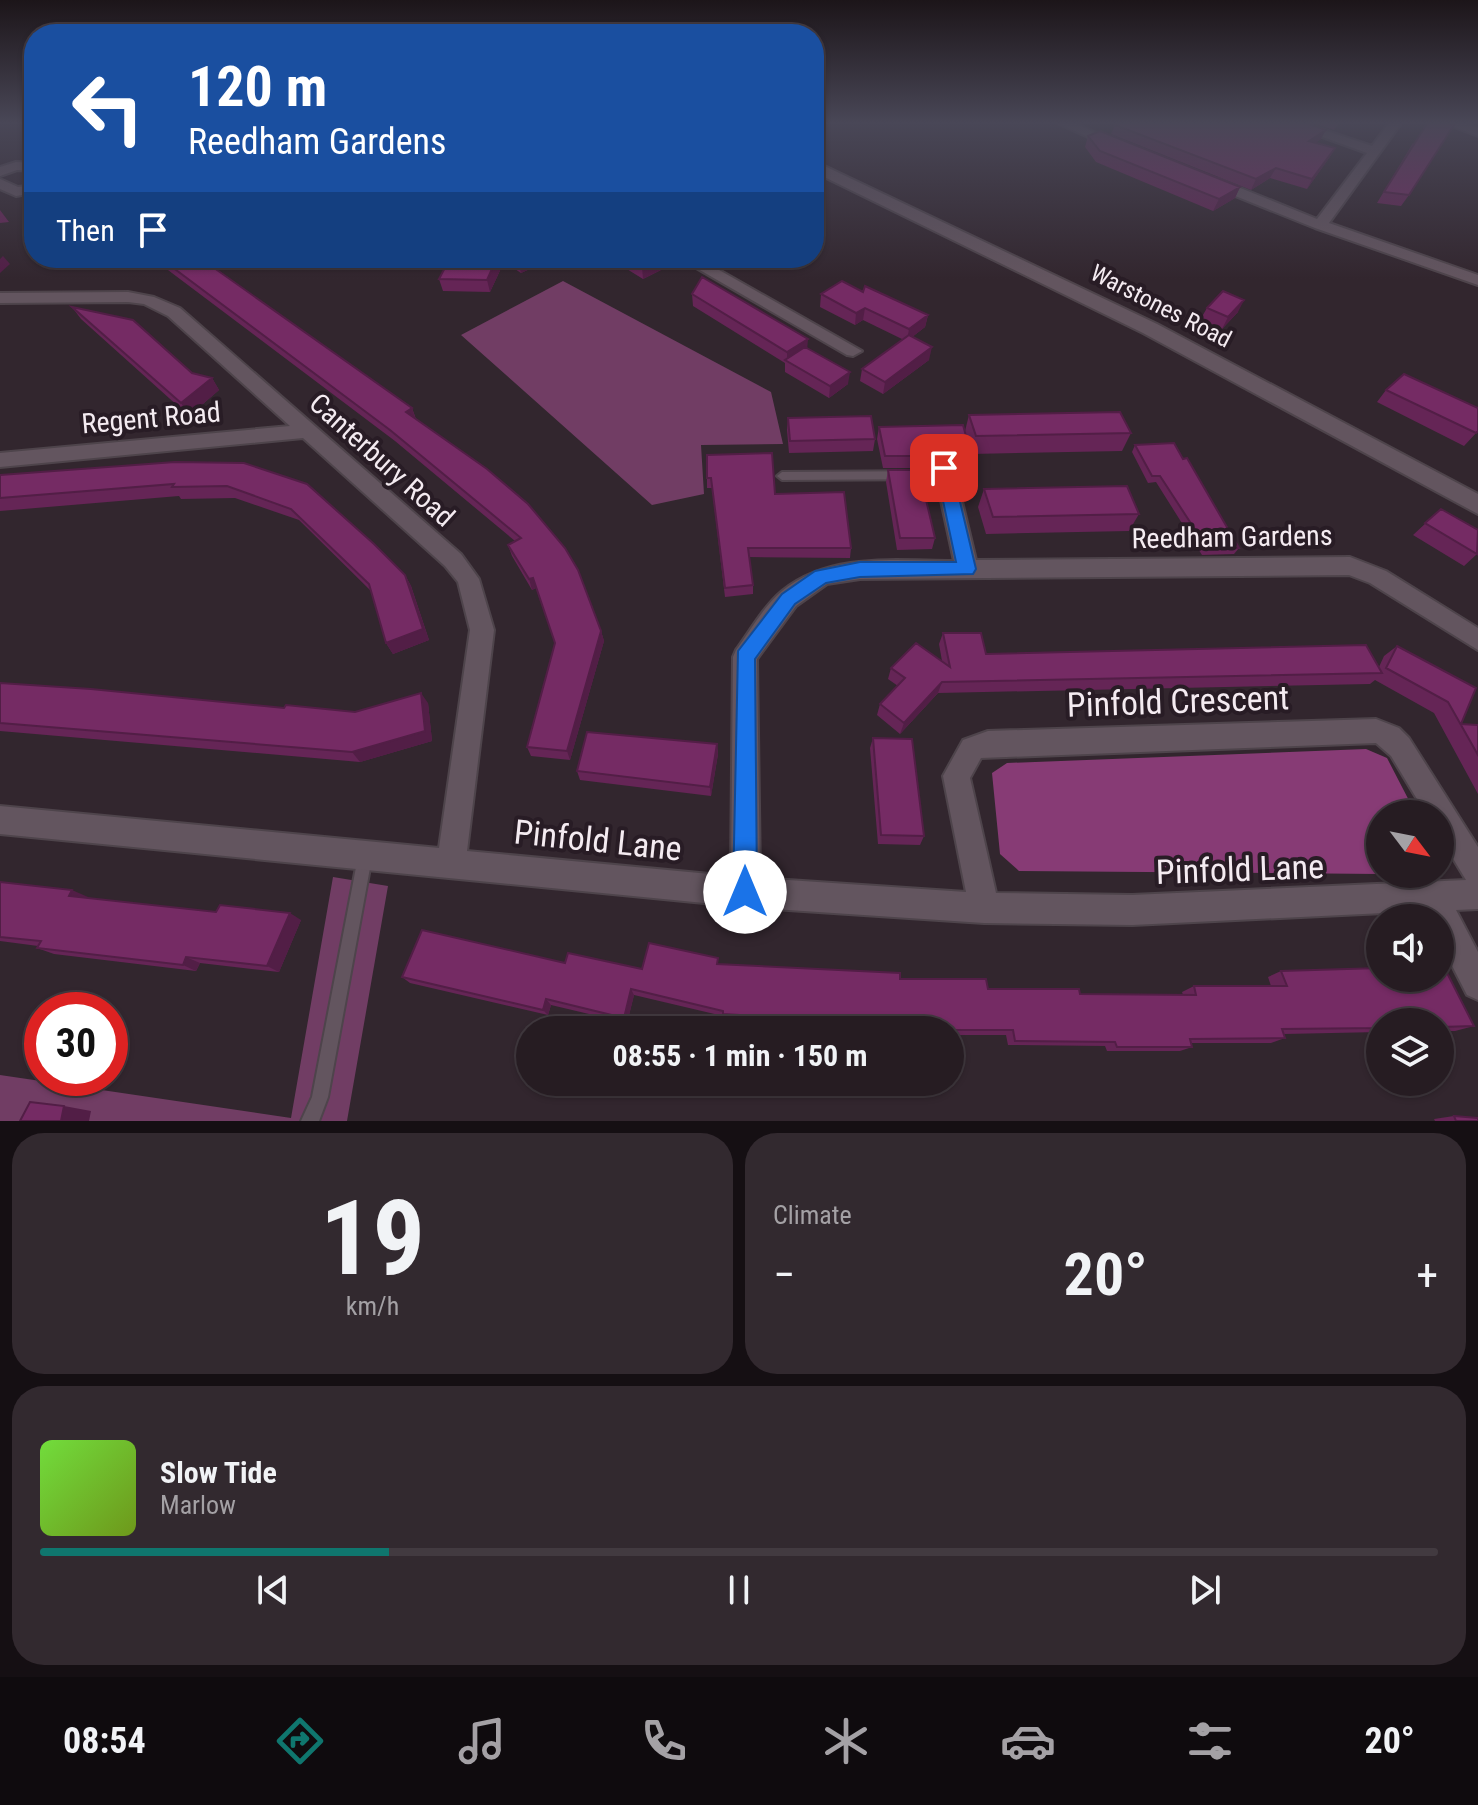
<!DOCTYPE html>
<html lang="en">
<head>
<meta charset="utf-8">
<style>
  :root { --surface:#261c22; --page:#32292f; --text:#f1f3f6; --muted:#a4a1a5; --line:#423a40; --accent:#0f766e }
  body { margin:0; font-family:"Roboto Condensed",sans-serif; background:var(--page); color:var(--text); height:100vh; display:flex; flex-direction:column; font-size:30px; white-space:nowrap }
  * { box-sizing:border-box; margin:0 }
  p { font-size:26px; color:var(--muted) }
  .icon { flex:none; width:44px; height:44px; fill:none; stroke:currentColor; stroke-width:2; stroke-linecap:round; stroke-linejoin:round }
  .map { position:relative; height:1121px; overflow:hidden }
  .drawer { display:flex; flex-direction:column; gap:12px; padding:12px; background:#150f13; flex:1 }
  .drawer>* { flex:none }
  .guide { position:absolute; left:24px; top:24px; width:800px; height:244px; border-radius:32px; box-shadow:0 2px 6px #0004,0 0 0 2px var(--line); background:#1a4fa0; color:#fff; overflow:hidden }
  .needle { width:52px; rotate:122deg }
  .buttons { position:absolute; left:1366px; top:800px; display:grid; gap:16px }
  .buttons a { display:grid; place-items:center; width:88px; height:88px; border-radius:50%; background:var(--surface); box-shadow:0 2px 6px #0004,0 0 0 2px var(--line); font-size:40px }
  .speed { position:absolute; left:24px; top:992px; display:flex; gap:16px; font-size:40px; font-weight:700; text-align:center }
  .speed>* { display:grid; place-content:center; width:104px; height:104px; border-radius:50%; background:var(--surface); box-shadow:0 2px 6px #0004,0 0 0 2px var(--line); line-height:1 }
  .speed .limit { border:12px solid #d22; background:#fff; color:#111 }
  .pin { position:absolute; display:grid; place-items:center; width:68px; height:68px; color:#fff; margin:-34px; border-radius:16px; box-shadow:0 4px 12px #0006 }
  .me { position:absolute; width:88px; margin:-44px; rotate:0deg; stroke-linejoin:round; filter:drop-shadow(0 0 6px #0008) }
  .turn { display:flex; align-items:center; gap:28px; height:168px; padding:0 32px; font-size:36px }
  .turn .icon { width:104px; height:104px; stroke-width:2.5 }
  .turn b { display:block; font-size:56px; line-height:68px }
  .then { display:flex; align-items:center; height:76px; padding:0 32px; background:#0003; gap:16px; font-size:30px }
  .big { font-size:60px; font-weight:700; line-height:1.1 }
  .drawer .tile { flex:1; display:flex; flex-direction:column; justify-content:center; gap:12px; min-width:0; padding:0 28px; border-radius:32px; background:var(--page) }
  .drawer .dial { align-items:center; gap:0 }
  .dial b { font-size:104px; line-height:1 }
  .song { display:flex; align-items:center; gap:24px }
  .cover { width:96px; height:96px; border-radius:12px; background:linear-gradient(135deg,hsl(100 70% 55%),hsl(80 70% 35%)) }
  .played { height:8px; border-radius:4px; background:linear-gradient(90deg,var(--accent) 25%,var(--line) 25%) }
  .keys { display:flex; justify-content:space-around; direction:ltr }
  .heat { display:flex; justify-content:space-between; align-items:center; font-size:44px; direction:ltr }
  .drawer .tiles { flex:1; display:grid; gap:12px; grid-template-columns:1fr 1fr }
  .tile:last-child { grid-column:span 2 }
  .trip { position:absolute; left:516px; top:1016px; width:448px; height:80px; border-radius:40px; background:var(--surface); box-shadow:0 2px 6px #0004,0 0 0 2px var(--line); font-weight:700; line-height:80px; text-align:center }
  .tab-bar { display:flex; height:128px; justify-content:space-around; align-items:center; background:#0f0b0e; color:var(--muted) }
  .tab-bar .icon { width:56px; height:56px }
  .tab-bar .active { color:var(--accent) }
  .tab-bar b { font-size:36px; color:var(--text) }
  .map>svg:first-child { display:block }
</style>
</head>
<body>
<div class="map">
<svg width="1478" height="1121" viewBox="0 0 1478 1121">
  <rect width="100%" height="100%" fill="#32262e"/>
  <path fill="#713d64" d="M 563,281 L 771,392 L 783,444 L 701,445 L 704,494 L 652,505 L 461,335 Z
    M 333,877 L 388,886 L 347,1121 L 0,1121 L 0,1075 L 291,1118 Z"/>
  <path fill="#873b75" d="M 1366,749 L 1387,758 L 1416,814 L 1380,814 L 1380,874 L 1019,871 L 1000,854 L 992,773 L 1007,763 Z"/>
  <g fill="none" stroke-linecap="round" stroke-linejoin="round">
    <g stroke="#4e444b" stroke-width="4">
      <path id="service" d="M 946,471 L 951,475 L 946,479 L 782,480 L 777,476 L 782,472 Z
        M 365,850 L 370,852 L 372,857 L 328,1097 L 319,1121 L 301,1121 L 312,1097 L 358,857 L 360,852 Z"/>
    </g>
    <g stroke="#4e444b" stroke-width="4">
      <path id="minor" d="M 1055,122 L 1072,122 L 1123,145 L 1112,148 Z
        M 1281,122 L 1300,122 L 1372,146 L 1390,122 L 1402,122 L 1329,223 L 1478,275 L 1478,285 L 1315,228 L 1208,185 L 1208,179 L 1218,179 L 1317,219 L 1367,153 Z
        M 1441,122 L 1460,122 L 1478,128 L 1478,136 Z
        M 16,162 L 34,163 L 34,171 L 17,170 L 0,176 L 0,167 Z
        M 0,179 L 18,187 L 34,185 L 34,193 L 16,196 L 0,189 Z
        M 679,258 L 698,258 L 862,351 L 853,356 L 847,355 Z
        M 128,292 L 154,297 L 180,308 L 461,554 L 479,579 L 494,630 L 467,851 L 731,876 L 733,657 L 736,650 C 750,631 764,606 782,591 C 830,552 896,561 954,561 L 934,468 L 944,461 L 954,468 L 976,560 L 1350,557 L 1386,571 L 1478,628 L 1478,650 L 1370,583 L 1349,575 L 860,579 L 827,584 L 796,606 L 757,659 L 760,878 L 966,892 L 943,776 L 963,740 L 988,731 L 1376,719 L 1399,728 L 1409,738 L 1478,847 L 1478,909 L 1456,910 L 1478,952 L 1478,1000 L 1467,995 L 1440,942 L 1440,918 L 1428,918 L 1425,911 L 1132,925 L 984,923 L 745,907 L 0,834 L 0,806 L 439,848 L 470,630 L 458,582 L 445,566 L 303,438 L 0,467 L 0,453 L 290,426 L 168,316 L 144,304 L 128,302 L 0,303 L 0,293 ZM 1376,743 L 1391,756 L 1426,814 L 1440,814 L 1440,837 L 1466,880 L 1132,895 L 996,893 L 970,778 L 981,758 Z"/>
    </g>
    <g stroke="#4e444b" stroke-width="4">
      <path id="tertiary" d="M 814,161 L 1157,324 L 1478,494 L 1478,514 L 1143,333 L 814,172 Z"/>
    </g>
    <use href="#service" fill="#63555f" fill-rule="evenodd"/>
    <use href="#minor" fill="#63555f" fill-rule="evenodd"/>
    <use href="#tertiary" fill="#63555f" fill-rule="evenodd"/>
  </g>
  <path fill="#652556" d="M 1310,122 L 1340,122 L 1334,130 Z
    M 1115,125 L 1321,139 L 1315,143 L 1335,148 L 1329,158 L 1307,189 L 1270,178 L 1251,190 L 1111,134 Z
    M 1088,136 L 1240,187 L 1235,198 L 1213,211 L 1096,162 L 1085,147 Z
    M 1413,143 L 1409,195 L 1401,206 L 1377,203 Z
    M 0,210 L 9,222 L 0,223 Z
    M 152,258 L 200,258 L 412,408 L 416,419 L 601,631 L 604,641 L 570,760 L 531,756 L 527,747 L 555,643 L 536,588 L 532,590 L 512,556 L 508,545 L 515,541 L 395,441 Z
    M 416,258 L 465,258 L 467,260 L 470,258 L 554,258 L 521,273 L 504,262 L 490,292 L 443,291 L 439,279 L 444,269 L 420,268 Z
    M 609,258 L 664,258 L 665,268 L 643,279 Z
    M 863,292 L 928,315 L 925,327 L 912,337 L 929,360 L 883,394 L 860,381 L 862,369 L 904,340 L 863,320 L 855,325 L 820,307 L 821,294 Z
    M 692,294 L 807,348 L 848,384 L 829,398 L 785,372 L 785,363 L 693,306 Z
    M 72,307 L 192,373 L 212,378 L 219,390 L 189,416 L 81,319 Z
    M 1207,308 L 1238,312 L 1222,329 L 1200,320 Z
    M 1386,390 L 1478,431 L 1464,446 L 1377,402 Z
    M 969,415 L 1131,433 L 1122,451 L 971,454 L 969,448 L 966,459 L 915,460 L 913,468 L 883,468 L 877,439 L 879,427 L 965,431 Z
    M 788,418 L 875,439 L 873,451 L 789,453 L 787,430 Z
    M 1135,445 L 1183,459 L 1239,548 L 1234,554 L 1202,555 L 1156,482 L 1148,483 L 1132,452 Z
    M 707,455 L 775,494 L 851,548 L 850,558 L 749,557 L 753,585 L 753,594 L 725,597 L 712,488 L 707,488 Z
    M 244,463 L 405,575 L 411,586 L 429,640 L 393,654 L 386,643 L 371,591 L 299,520 L 235,498 L 181,499 L 179,496 L 0,511 L 0,475 Z
    M 888,470 L 935,538 L 932,549 L 897,550 L 886,482 Z
    M 984,489 L 1139,514 L 1129,531 L 986,534 L 978,507 Z
    M 1441,509 L 1477,554 L 1464,566 L 1413,535 Z
    M 943,633 L 986,654 L 1379,667 L 1384,656 L 1397,646 L 1476,688 L 1461,724 L 1478,725 L 1478,794 L 1434,713 L 1375,680 L 1370,684 L 938,693 L 900,734 L 877,715 L 880,704 L 898,686 L 888,679 L 891,668 L 942,661 L 939,644 Z
    M 0,683 L 284,708 L 355,712 L 428,703 L 432,741 L 360,762 L 0,731 Z
    M 873,738 L 924,836 L 920,845 L 878,844 L 870,748 Z
    M 717,744 L 718,754 L 711,796 L 580,780 L 577,771 Z
    M 0,882 L 88,898 L 216,912 L 301,920 L 279,972 L 200,963 L 196,971 L 54,954 L 37,948 L 38,946 L 0,941 Z
    M 565,963 L 642,969 L 718,964 L 900,979 L 988,989 L 1080,994 L 1183,995 L 1182,992 L 1194,986 L 1271,986 L 1268,977 L 1281,971 L 1474,1026 L 1455,1031 L 1440,1031 L 1440,1022 L 1380,1022 L 1380,1032 L 1284,1034 L 1285,1038 L 1271,1043 L 1191,1043 L 1192,1047 L 1180,1051 L 1107,1051 L 1105,1046 L 1008,1045 L 1006,1035 L 950,1035 L 950,1030 L 908,1030 L 723,1019 L 723,1016 L 634,995 L 627,1023 L 551,1005 L 548,1015 L 410,983 L 402,977 Z
    M 1454,1116 L 1478,1121 L 1435,1121 L 1434,1119 Z"/>
  <path fill="#521e46" d="M 1326,130 L 1321,139 L 1304,151 L 1309,141 Z
    M 1335,148 L 1329,158 L 1307,189 L 1312,179 Z
    M 1276,168 L 1270,178 L 1251,190 L 1256,179 Z
    M 1240,187 L 1235,198 L 1213,211 L 1219,199 Z
    M 3,256 L 10,264 L 0,273 L 0,259 Z
    M 497,258 L 503,258 L 504,262 L 490,292 L 487,280 Z
    M 526,258 L 554,258 L 521,273 L 518,261 Z
    M 659,258 L 664,258 L 665,268 L 643,279 L 642,267 Z
    M 1244,300 L 1238,312 L 1222,329 L 1228,317 Z
    M 865,308 L 863,320 L 855,325 L 856,313 Z
    M 928,315 L 925,327 L 907,341 L 909,329 Z
    M 808,339 L 807,351 L 787,361 L 787,352 Z
    M 932,347 L 929,360 L 883,394 L 885,382 Z
    M 850,372 L 848,384 L 829,398 L 830,386 Z
    M 212,378 L 219,390 L 189,416 L 181,403 Z
    M 412,408 L 416,420 L 406,412 Z
    M 405,575 L 411,586 L 429,640 L 393,654 L 386,643 Z
    M 533,578 L 536,588 L 532,590 L 529,579 Z
    M 601,631 L 604,641 L 570,760 L 567,751 Z
    M 942,682 L 938,693 L 900,734 L 904,723 Z
    M 421,693 L 428,703 L 432,741 L 360,762 L 352,752 Z
    M 717,744 L 718,754 L 711,796 L 710,787 Z
    M 72,890 L 88,897 L 84,903 L 69,896 Z
    M 290,913 L 301,920 L 279,972 L 267,966 Z
    M 186,957 L 200,963 L 196,971 L 183,965 Z
    M 631,989 L 634,995 L 627,1023 L 624,1018 Z
    M 546,999 L 551,1005 L 548,1015 L 543,1010 Z
    M 64,1106 L 91,1111 L 89,1121 L 61,1121 Z"/>
  <path fill="#752b64" stroke="#521e46" stroke-width="2" d="M 1120,122 L 1304,122 L 1326,130 L 1309,141 L 1335,148 L 1312,179 L 1276,168 L 1256,179 L 1115,125 Z
    M 1428,122 L 1442,122 L 1454,125 L 1409,195 L 1384,192 Z
    M 1100,131 L 1240,187 L 1219,199 L 1100,151 L 1088,136 Z
    M 160,258 L 200,258 L 412,408 L 406,412 L 487,469 L 528,504 L 565,548 L 578,570 L 601,631 L 567,751 L 527,747 L 555,643 L 533,578 L 529,579 L 508,545 L 521,538 L 390,430 Z
    M 450,258 L 464,258 L 467,260 L 470,258 L 497,258 L 487,280 L 439,279 Z
    M 513,258 L 526,258 L 518,261 Z
    M 627,258 L 659,258 L 642,267 Z
    M 702,277 L 808,339 L 787,352 L 692,294 Z
    M 842,281 L 863,292 L 865,286 L 928,315 L 909,329 L 865,308 L 856,313 L 821,294 Z
    M 1223,291 L 1244,300 L 1228,317 L 1207,308 Z
    M 72,307 L 133,320 L 192,373 L 212,378 L 181,403 Z
    M 909,335 L 932,347 L 885,382 L 862,369 Z
    M 805,347 L 850,372 L 830,386 L 785,360 Z
    M 1404,374 L 1478,408 L 1478,431 L 1476,433 L 1386,390 Z
    M 1120,412 L 1131,433 L 976,436 L 969,415 Z
    M 871,416 L 875,439 L 790,441 L 788,418 Z
    M 963,425 L 969,447 L 914,448 L 916,456 L 885,456 L 879,427 Z
    M 1174,443 L 1183,459 L 1187,458 L 1239,548 L 1207,548 L 1160,476 L 1152,476 L 1135,445 Z
    M 772,453 L 775,494 L 844,492 L 851,548 L 748,548 L 753,585 L 725,588 L 711,478 L 707,478 L 707,455 Z
    M 175,462 L 244,463 L 307,484 L 374,544 L 405,575 L 423,629 L 386,643 L 369,584 L 291,509 L 227,486 L 172,487 L 174,484 L 0,498 L 0,475 Z
    M 888,470 L 919,470 L 935,538 L 900,538 Z
    M 1127,486 L 1139,514 L 993,517 L 984,489 Z
    M 1441,509 L 1478,530 L 1477,554 L 1425,523 Z
    M 943,633 L 981,633 L 986,654 L 1366,645 L 1382,673 L 942,682 L 904,723 L 880,704 L 905,678 L 891,668 L 916,643 L 950,667 Z
    M 1397,646 L 1476,688 L 1461,724 L 1478,725 L 1478,755 L 1448,702 L 1386,668 Z
    M 0,683 L 91,689 L 284,708 L 286,705 L 355,712 L 421,693 L 425,731 L 352,752 L 0,723 Z
    M 587,732 L 717,744 L 710,787 L 577,771 Z
    M 873,738 L 912,739 L 924,836 L 881,835 Z
    M 0,882 L 72,890 L 69,896 L 216,912 L 220,905 L 290,913 L 267,966 L 186,957 L 183,965 L 37,948 L 41,941 L 0,937 Z
    M 422,930 L 565,963 L 568,953 L 642,969 L 649,943 L 718,958 L 717,964 L 900,973 L 900,979 L 986,979 L 988,989 L 1079,989 L 1080,994 L 1196,995 L 1194,986 L 1287,986 L 1281,971 L 1380,968 L 1380,978 L 1440,978 L 1440,966 L 1443,965 L 1474,1026 L 1440,1027 L 1440,1022 L 1380,1022 L 1380,1028 L 1282,1029 L 1285,1038 L 1190,1039 L 1192,1047 L 1117,1047 L 1115,1042 L 1015,1041 L 1013,1030 L 920,1030 L 919,1026 L 723,1014 L 723,1011 L 631,989 L 624,1018 L 546,999 L 543,1010 L 402,977 Z
    M 30,1102 L 64,1106 L 61,1121 L 20,1121 Z
    M 1454,1116 L 1478,1118 L 1478,1121 L 1456,1121 Z"/>
  <linearGradient id="sky" x2="0" y2="1"><stop stop-color="#1c1519"/><stop offset="0.44" stop-color="#494757"/><stop offset="1" stop-color="#494757" stop-opacity="0"/></linearGradient>
  <rect width="1478" height="279" fill="url(#sky)"/>
  <path fill="#1a73e8" stroke="#114b97" stroke-width="2" d="M 944,462 L 952,468 L 976,569 L 973,574 L 860,577 L 826,583 L 795,604 L 755,659 L 757,892 L 753,900 L 745,904 L 736,900 L 733,892 L 738,651 L 782,594 L 815,571 L 860,562 L 956,562 L 936,468 Z"/>
  <g text-anchor="middle" dominant-baseline="central" stroke-width="8" stroke-linejoin="round" paint-order="stroke">
    <g font-size="24" fill="#f4ebf1" stroke="#281c25">
      <text transform="translate(1161 306) rotate(27)">Warstones Road</text>
    </g>
    <g font-size="28" fill="#f4ebf1" stroke="#281c25">
      <text transform="translate(151 418) rotate(-5)">Regent Road</text>
      <text transform="translate(382 460) rotate(42)">Canterbury Road</text>
      <text transform="translate(1232 537) rotate(-1)">Reedham Gardens</text>
    </g>
    <g font-size="34" fill="#f4ebf1" stroke="#281c25">
      <text transform="translate(1178 701) rotate(-2)">Pinfold Crescent</text>
      <text transform="translate(598 840) rotate(6)">Pinfold Lane</text>
      <text transform="translate(1240 869) rotate(-2)">Pinfold Lane</text>
    </g>
  </g>
</svg>
<div class="buttons">
<a><svg class="needle" viewBox="-14 -14 28 28"><path d="M0-13l5 13h-10z" fill="#e53935"/><path d="M0 13l5-13h-10z" fill="#a4a1a5"/></svg></a>
<a><svg class="icon" aria-label="sound" viewBox="0 0 24 24"><path d="M4 9h4l5-4v14l-5-4H4zM17 9q2 3 0 6"/></svg></a>
<a><svg class="icon" aria-label="layers" viewBox="0 0 24 24"><path d="M12 4l9 5-9 5-9-5zM3 14l9 5 9-5"/></svg></a>
</div>
<div class="speed"><div class="limit">30</div></div>
<div class="pin" style="left:944px;top:468px;background:#d93025"><svg class="icon" aria-label="arrive" viewBox="0 0 24 24"><path d="M6 21V4h12l-3 4 3 4H6"/></svg></div>
<svg class="me" style="left:745px;top:892px" viewBox="-20 -20 40 40"><circle r="19" fill="#fff"/><path d="M0-13L10 11 0 6-10 11z" fill="#1a73e8"/></svg>
<div class="trip">08:55 · 1 min · 150 m</div>
<div class="guide">
<div class="turn"><svg class="icon" aria-label="left" viewBox="0 0 24 24"><path d="M17 20v-9H6M10 6l-5 5 5 5"/></svg><div><b>120 m</b>Reedham Gardens</div></div>
<div class="then">Then<svg class="icon" aria-label="arrive" viewBox="0 0 24 24"><path d="M6 21V4h12l-3 4 3 4H6"/></svg></div>
</div>
</div>
<section class="drawer">
<div class="tiles">
<div class="tile dial"><b>19</b><p>km/h</p></div>
<div class="tile"><p>Climate</p>
<div class="heat"><a>−</a><b class="big">20°</b><a>+</a></div>
</div>
<div class="tile">
<div class="song"><i class="cover"></i><div><b>Slow Tide</b><p>Marlow</p></div></div>
<div class="played"></div>
<div class="keys"><svg class="icon" aria-label="previous" viewBox="0 0 24 24"><path d="M18 5L8 12l10 7zM5 5v14"/></svg><svg class="icon" aria-label="pause" viewBox="0 0 24 24"><path d="M8 5v14M16 5v14"/></svg><svg class="icon" aria-label="next" viewBox="0 0 24 24"><path d="M6 5l10 7-10 7zM19 5v14"/></svg></div>
</div>
</div>
</section>
<nav class="tab-bar">
<b>08:54</b>
<svg class="icon active" aria-label="directions" viewBox="0 0 24 24"><path d="M12 3l9 9-9 9-9-9zM9 14v-3h6M13 9l2 2-2 2"/></svg>
<svg class="icon" aria-label="music" viewBox="0 0 24 24"><path d="M9 18V5l10-2v13"/><circle cx="6" cy="18" r="3"/><circle cx="16" cy="16" r="3"/></svg>
<svg class="icon" aria-label="phone" viewBox="0 0 24 24"><path d="M5 4h4l2 5-3 2q2 4 5 5l2-3 5 2v4C11 20 4 13 5 4z"/></svg>
<svg class="icon" aria-label="climate" viewBox="0 0 24 24"><path d="M12 3v18M4 7l16 10M4 17L20 7"/></svg>
<svg class="icon" aria-label="car" viewBox="0 0 24 24"><path d="M5 17H2v-5l4-1 3-4h7l3 4 3 1v5h-3M9 17h6M6 11h13"/><circle cx="7" cy="17" r="2"/><circle cx="17" cy="17" r="2"/></svg>
<svg class="icon" aria-label="filters" viewBox="0 0 24 24"><path d="M4 7h16M4 17h16"/><circle cx="9" cy="7" r="2"/><circle cx="15" cy="17" r="2"/></svg>
<b>20°</b>
</nav>
</body>
</html>
